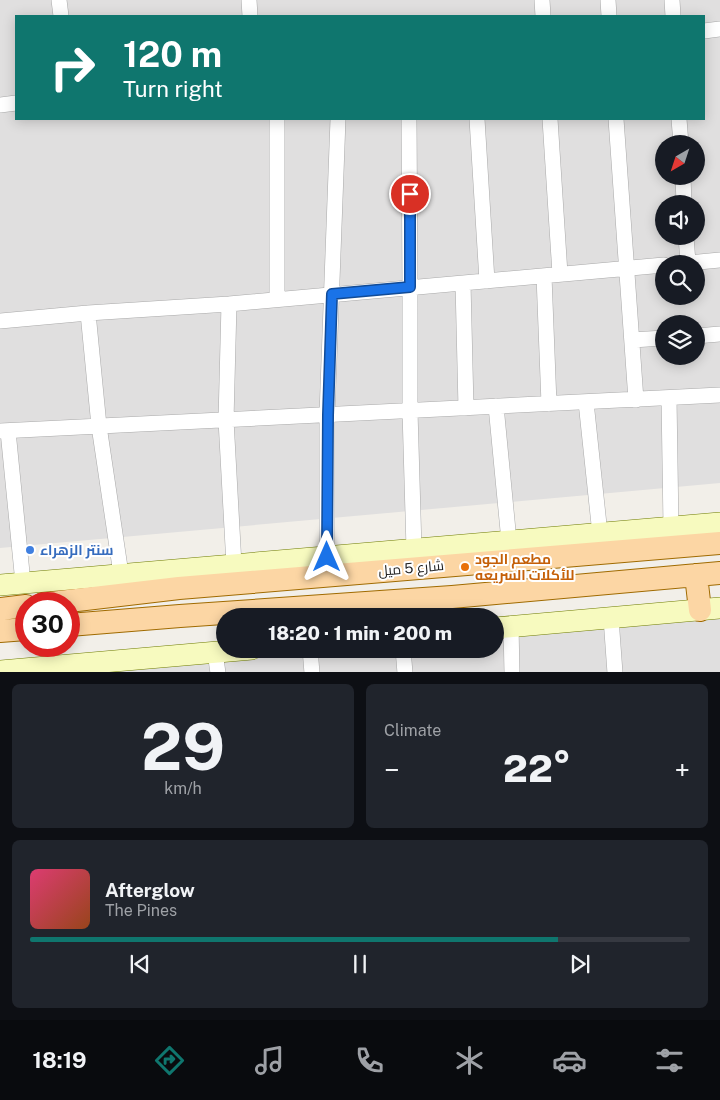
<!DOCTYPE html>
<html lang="en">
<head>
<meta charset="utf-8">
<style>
  :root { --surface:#171b24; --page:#20242c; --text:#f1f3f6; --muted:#9ea1a6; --line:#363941; --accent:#0f766e }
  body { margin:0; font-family:"Public Sans",Cairo,sans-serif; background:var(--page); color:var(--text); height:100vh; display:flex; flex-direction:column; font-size:19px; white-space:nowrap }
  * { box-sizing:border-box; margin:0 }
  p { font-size:16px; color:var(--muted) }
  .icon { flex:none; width:28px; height:28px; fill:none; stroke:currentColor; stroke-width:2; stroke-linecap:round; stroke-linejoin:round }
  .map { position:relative; height:672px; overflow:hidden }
  .side { display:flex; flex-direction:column; gap:12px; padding:12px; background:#0d0f14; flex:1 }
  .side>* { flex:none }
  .banner { position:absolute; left:15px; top:15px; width:690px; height:105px; border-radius:0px; box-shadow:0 2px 12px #0003; background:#0f766e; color:#fff; overflow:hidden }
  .needle { width:32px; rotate:219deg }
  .buttons { position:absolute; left:655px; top:135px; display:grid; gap:10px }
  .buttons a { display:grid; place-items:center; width:50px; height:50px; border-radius:50%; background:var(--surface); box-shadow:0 2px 12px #0003; font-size:25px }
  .speed { position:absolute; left:15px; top:592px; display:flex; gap:10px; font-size:25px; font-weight:700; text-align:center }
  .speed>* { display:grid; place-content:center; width:65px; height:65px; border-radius:50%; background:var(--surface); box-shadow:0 2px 12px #0003; line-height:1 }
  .speed .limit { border:8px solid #d22; background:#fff; color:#111 }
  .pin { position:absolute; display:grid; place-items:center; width:42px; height:42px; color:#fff; margin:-21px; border:2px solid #fff; border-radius:50%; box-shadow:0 1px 5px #0007 }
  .me { position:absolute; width:55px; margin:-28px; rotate:0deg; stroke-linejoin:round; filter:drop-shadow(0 0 4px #0008) }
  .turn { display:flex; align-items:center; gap:18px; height:105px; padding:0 25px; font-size:22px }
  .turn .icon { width:65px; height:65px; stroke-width:2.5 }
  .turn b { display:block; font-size:35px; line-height:42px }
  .big { font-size:38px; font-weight:800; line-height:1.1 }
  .side .card { flex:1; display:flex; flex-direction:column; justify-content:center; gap:8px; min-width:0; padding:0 18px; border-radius:8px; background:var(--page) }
  .side .dial { align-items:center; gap:0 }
  .dial b { font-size:65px; line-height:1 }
  .song { display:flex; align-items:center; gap:15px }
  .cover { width:60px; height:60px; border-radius:8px; background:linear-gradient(135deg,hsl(340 70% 55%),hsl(20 70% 35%)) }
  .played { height:5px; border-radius:2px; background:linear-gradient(90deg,var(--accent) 80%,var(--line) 80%) }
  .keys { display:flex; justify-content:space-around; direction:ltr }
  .heat { display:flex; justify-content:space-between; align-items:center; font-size:28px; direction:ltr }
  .side .tiles { flex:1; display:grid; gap:12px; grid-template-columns:1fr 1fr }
  .card:last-child { grid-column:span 2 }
  .trip { position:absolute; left:216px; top:608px; width:288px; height:50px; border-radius:25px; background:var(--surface); box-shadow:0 2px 12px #0003; font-weight:800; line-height:50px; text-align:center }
  .menu { display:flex; height:80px; justify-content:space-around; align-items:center; background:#090b0e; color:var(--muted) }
  .menu .icon { width:35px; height:35px }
  .menu .on { color:var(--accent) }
  .menu b { font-size:22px; color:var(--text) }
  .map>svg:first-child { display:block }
</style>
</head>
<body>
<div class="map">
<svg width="720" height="673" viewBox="0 0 720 673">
  <rect width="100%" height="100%" fill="#f2efe9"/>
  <path fill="#e0dfdf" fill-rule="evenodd" d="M 0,0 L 720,0 L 720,483 L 0,548 ZM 16,16 L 704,16 L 704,119 L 16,119 ZM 664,144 L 696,144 L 696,176 L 664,176 ZM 664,204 L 696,204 L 696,236 L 664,236 ZM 664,264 L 696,264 L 696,296 L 664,296 ZM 664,324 L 696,324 L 696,356 L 664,356 Z
    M 720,618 L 720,672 L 80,673 L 357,649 L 495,649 L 495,637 Z"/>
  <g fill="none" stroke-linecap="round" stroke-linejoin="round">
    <g stroke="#a9a9a9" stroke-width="16">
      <path id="street" d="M 59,0 L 61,16
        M 249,0 L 250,16
        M 542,0 L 543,16
        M 608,0 L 609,16
        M 672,0 L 673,16
        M 704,31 L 720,29
        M 0,105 L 16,103
        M 277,119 L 277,299
        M 409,119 L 410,287 L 410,411 L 414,549
        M 477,119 L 487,281
        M 550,119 L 560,274
        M 616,119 L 636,400
        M 679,119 L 681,144
        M 683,176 L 684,204
        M 686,236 L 688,263
        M 678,264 L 720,260
        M 544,276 L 549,404
        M 463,283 L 466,408
        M 229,304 L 226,420 L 234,565
        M 88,313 L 99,426 L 121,574
        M 0,321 L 88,313 L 229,304 L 664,265
        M 696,336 L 720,334
        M 632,340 L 664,338
        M 669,398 L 671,527
        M 586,402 L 600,534
        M 496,406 L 509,541
        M 0,431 L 720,395
        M 8,431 L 23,583
        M 327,557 L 327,415 L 338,119
        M 611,618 L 615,673
        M 511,626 L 512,673
        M 310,649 L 312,673
        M 403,649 L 405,673
        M 215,652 L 218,673"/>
    </g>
    <g stroke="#707d05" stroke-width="22">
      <path id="secondary" d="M 0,585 L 720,523
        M 495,628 L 720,608
        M 0,671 L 252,649"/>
    </g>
    <g stroke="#a06b00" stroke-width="24">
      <path id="primary" d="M 696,575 L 700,610
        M 43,604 L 179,588 L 720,543
        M 0,609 L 26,606
        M 69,625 L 180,616 L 452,597 L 720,573
        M 0,631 L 26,629"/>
    </g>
    <use href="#street" stroke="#fff" stroke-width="15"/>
    <use href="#secondary" stroke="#f7fabf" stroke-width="21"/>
    <use href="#primary" stroke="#fcd6a4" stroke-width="22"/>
  </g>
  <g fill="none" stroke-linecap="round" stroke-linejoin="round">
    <g stroke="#114b97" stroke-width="12">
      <path id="route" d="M 327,557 L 328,415 L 332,294 L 410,287 L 410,194"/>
    </g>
    <use href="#route" stroke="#1a73e8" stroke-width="9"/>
  </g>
  <circle fill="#3f7fe0" stroke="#fff" stroke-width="2" cx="30" cy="550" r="5"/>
  <circle fill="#e8710a" stroke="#fff" stroke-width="2" cx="465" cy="567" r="5"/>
  <g text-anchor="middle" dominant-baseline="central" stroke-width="4" stroke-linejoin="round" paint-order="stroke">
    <g font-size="14" font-weight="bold" fill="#366cbe" stroke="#fff" text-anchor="start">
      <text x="40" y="550">سنتر الزهراء</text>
    </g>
    <g font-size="14" font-weight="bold" fill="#c56008" stroke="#fff" text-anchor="start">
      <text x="475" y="559">مطعم الجود<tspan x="475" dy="16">للأكلات السريعه</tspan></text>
    </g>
    <g font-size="14" fill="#222" stroke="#fff">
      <text transform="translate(411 568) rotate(-5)">شارع 5 ميل</text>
    </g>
  </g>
</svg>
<div class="buttons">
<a><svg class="needle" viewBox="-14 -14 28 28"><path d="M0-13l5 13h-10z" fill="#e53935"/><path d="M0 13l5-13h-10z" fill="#9ea1a6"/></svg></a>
<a><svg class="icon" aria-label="sound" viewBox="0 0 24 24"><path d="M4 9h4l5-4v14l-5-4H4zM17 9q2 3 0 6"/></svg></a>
<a><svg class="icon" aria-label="search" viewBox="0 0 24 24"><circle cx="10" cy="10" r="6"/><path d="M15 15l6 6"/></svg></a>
<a><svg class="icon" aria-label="layers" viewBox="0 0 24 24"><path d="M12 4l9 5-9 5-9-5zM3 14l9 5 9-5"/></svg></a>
</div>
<div class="speed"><div class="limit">30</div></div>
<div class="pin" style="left:410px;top:194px;background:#d93025"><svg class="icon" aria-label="arrive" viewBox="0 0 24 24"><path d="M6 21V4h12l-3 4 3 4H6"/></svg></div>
<svg class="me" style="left:327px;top:557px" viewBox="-20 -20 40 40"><path d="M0-17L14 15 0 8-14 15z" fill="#1a73e8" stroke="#fff" stroke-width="4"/></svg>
<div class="trip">18:20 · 1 min · 200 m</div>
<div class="banner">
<div class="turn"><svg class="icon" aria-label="right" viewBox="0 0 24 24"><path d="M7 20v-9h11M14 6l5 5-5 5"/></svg><div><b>120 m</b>Turn right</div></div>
</div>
</div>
<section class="side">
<div class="tiles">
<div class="card dial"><b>29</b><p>km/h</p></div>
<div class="card"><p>Climate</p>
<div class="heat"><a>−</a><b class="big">22°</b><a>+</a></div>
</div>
<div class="card">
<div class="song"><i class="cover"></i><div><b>Afterglow</b><p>The Pines</p></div></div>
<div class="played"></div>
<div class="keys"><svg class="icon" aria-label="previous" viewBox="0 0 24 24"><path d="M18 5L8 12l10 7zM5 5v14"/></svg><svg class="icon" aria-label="pause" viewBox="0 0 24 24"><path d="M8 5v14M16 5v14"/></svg><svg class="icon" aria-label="next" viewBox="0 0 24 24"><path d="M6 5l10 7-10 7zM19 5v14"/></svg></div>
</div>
</div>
</section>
<nav class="menu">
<b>18:19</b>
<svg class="icon on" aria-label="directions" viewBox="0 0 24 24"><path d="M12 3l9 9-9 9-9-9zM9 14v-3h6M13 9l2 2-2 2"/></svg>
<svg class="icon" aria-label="music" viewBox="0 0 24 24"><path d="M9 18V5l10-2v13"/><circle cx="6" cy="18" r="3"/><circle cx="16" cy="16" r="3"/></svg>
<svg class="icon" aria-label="phone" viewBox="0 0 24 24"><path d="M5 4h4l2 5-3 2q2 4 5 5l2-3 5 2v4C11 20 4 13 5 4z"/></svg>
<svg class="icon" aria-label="climate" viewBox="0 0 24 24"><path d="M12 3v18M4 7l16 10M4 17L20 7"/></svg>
<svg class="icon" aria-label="car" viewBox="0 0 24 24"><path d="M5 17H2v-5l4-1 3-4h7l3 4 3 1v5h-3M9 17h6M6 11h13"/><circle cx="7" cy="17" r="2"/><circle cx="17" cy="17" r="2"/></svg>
<svg class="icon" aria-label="filters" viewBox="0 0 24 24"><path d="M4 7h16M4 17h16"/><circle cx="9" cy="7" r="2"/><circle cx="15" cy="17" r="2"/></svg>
</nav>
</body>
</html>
